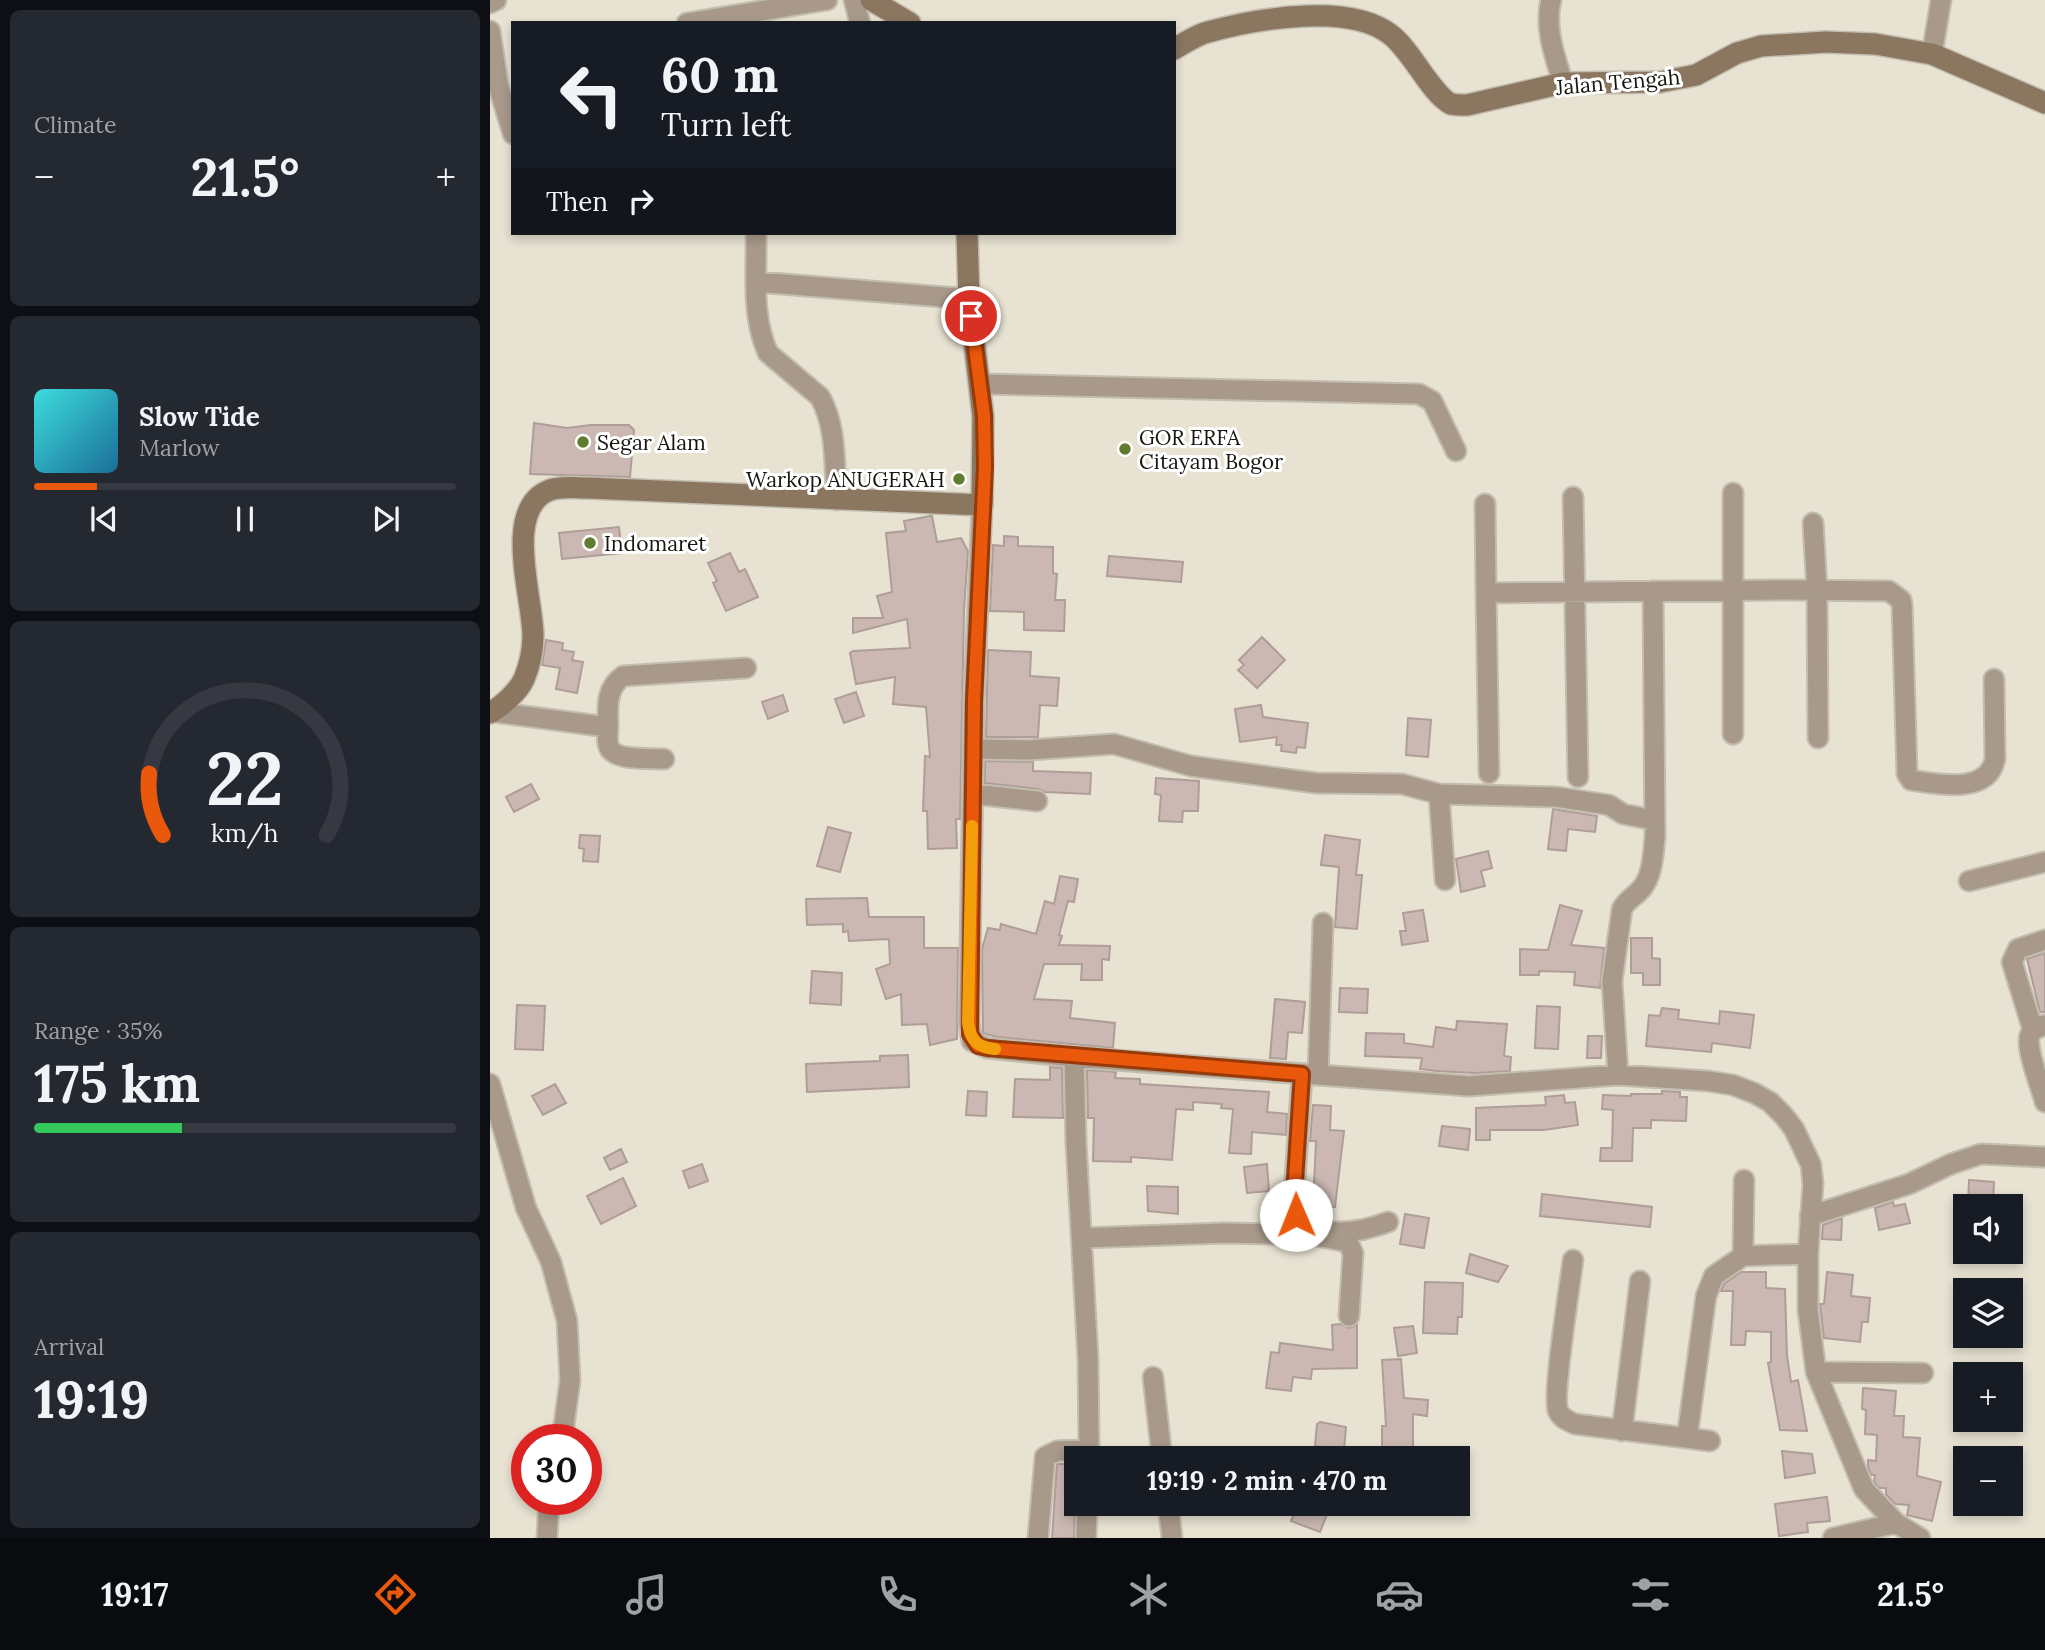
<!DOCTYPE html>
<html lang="en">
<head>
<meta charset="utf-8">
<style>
  :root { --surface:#171b24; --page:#242831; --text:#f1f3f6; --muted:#9ea1a6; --line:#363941; --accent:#ea580c }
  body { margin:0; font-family:Lora,serif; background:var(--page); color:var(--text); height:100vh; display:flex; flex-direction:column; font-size:26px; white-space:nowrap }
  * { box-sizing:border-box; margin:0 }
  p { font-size:23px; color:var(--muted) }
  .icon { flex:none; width:38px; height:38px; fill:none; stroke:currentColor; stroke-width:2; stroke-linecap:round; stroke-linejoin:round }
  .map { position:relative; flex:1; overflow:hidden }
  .side { display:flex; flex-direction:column; gap:10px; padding:10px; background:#0d0f14; width:490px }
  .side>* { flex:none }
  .top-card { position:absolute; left:21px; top:21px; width:665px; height:214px; border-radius:0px; box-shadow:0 4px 10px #0003; background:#171b24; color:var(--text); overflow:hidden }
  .tools { position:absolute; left:1463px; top:1194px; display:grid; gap:14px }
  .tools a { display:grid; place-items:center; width:70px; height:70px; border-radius:0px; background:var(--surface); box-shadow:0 4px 10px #0003; font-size:35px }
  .speed { position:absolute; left:21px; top:1424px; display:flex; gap:14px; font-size:35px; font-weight:700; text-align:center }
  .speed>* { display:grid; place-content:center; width:91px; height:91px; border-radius:50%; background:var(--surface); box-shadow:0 4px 10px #0003; line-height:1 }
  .speed .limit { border:10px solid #d22; background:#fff; color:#111 }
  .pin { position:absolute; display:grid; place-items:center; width:60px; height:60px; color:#fff; margin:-30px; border:4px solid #fff; border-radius:50%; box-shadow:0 2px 7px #0007 }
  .me { position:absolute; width:77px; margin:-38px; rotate:359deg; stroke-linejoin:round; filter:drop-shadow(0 0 5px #0008) }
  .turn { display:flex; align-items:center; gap:24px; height:147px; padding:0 35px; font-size:32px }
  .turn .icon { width:91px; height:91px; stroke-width:2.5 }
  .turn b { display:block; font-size:49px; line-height:60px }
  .then { display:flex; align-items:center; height:66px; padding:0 35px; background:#0003; gap:14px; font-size:26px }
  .big { font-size:52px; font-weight:800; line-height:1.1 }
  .side .tile { flex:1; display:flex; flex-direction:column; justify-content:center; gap:10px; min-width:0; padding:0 24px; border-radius:10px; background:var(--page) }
  .side .dial { align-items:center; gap:0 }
  .dial svg { height:182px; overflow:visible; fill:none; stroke:var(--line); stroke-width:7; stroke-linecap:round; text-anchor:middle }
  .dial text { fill:var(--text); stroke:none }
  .song { display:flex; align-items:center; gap:21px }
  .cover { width:84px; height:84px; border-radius:10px; background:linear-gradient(135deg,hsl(180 70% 55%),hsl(200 70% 35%)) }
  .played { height:7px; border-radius:4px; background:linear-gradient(90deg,var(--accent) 15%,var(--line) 15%) }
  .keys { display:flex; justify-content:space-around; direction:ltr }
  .heat { display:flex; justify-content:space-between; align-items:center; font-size:38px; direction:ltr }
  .charge { height:10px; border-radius:5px; background:linear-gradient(90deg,#34c759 35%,var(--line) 0) }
  .trip { position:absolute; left:574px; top:1446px; width:406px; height:70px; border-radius:0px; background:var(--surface); box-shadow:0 4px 10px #0003; font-weight:800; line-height:70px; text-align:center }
  .tabs { display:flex; height:112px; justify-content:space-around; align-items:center; background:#090b0e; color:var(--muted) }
  .tabs .icon { width:49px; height:49px }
  .tabs .selected { color:var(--accent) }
  .tabs b { font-size:32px; color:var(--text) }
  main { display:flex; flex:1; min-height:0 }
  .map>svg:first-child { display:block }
</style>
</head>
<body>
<main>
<section class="side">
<div class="tile"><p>Climate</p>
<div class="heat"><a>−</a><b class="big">21.5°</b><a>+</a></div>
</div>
<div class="tile">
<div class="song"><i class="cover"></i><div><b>Slow Tide</b><p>Marlow</p></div></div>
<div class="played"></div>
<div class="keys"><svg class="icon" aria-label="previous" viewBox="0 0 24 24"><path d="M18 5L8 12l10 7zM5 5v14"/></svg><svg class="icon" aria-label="pause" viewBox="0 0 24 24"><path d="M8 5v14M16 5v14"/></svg><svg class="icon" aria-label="next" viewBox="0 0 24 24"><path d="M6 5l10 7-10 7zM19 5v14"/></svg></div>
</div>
<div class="tile dial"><svg viewBox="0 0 100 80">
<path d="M14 69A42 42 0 1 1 86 69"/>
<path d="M14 69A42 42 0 0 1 8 42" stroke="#ea580c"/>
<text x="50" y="56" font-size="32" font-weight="700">22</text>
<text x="50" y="72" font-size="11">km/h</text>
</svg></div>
<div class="tile"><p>Range · 35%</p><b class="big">175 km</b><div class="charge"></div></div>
<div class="tile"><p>Arrival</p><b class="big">19:19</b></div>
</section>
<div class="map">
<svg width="1555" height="1538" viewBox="0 0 1555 1538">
  <rect width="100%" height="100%" fill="#e7e2d2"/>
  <path fill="#cbb8b2" stroke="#af9d97" stroke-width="2" d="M 44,423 L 77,428 L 101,425 L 139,425 L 144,430 L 140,477 L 40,474 Z
    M 440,516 L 442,516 L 447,542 L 471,538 L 478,551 L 474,610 L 470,819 L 466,819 L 467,848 L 438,849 L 437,811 L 433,811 L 435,756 L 440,757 L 436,707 L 403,704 L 405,677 L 366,684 L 360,653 L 363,651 L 420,648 L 417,619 L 363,633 L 363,618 L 393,618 L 387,596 L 402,592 L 396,533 L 416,531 L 414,521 Z
    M 129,527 L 132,553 L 72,559 L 69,533 Z
    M 514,536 L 528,537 L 528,546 L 563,547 L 563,573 L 567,574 L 565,600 L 575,600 L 574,631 L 534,630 L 534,612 L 500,611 L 503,545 L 514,546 Z
    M 240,553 L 249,572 L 255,569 L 268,597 L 236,611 L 223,583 L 227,581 L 218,563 Z
    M 619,556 L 693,562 L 691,582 L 617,576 Z
    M 772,637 L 795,660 L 767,688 L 748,670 L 754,665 L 749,660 Z
    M 56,640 L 73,643 L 72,650 L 84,652 L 82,660 L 93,662 L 87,693 L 66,689 L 70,668 L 52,665 Z
    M 498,650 L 541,652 L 540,676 L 569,678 L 567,706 L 550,705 L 548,737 L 496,737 Z
    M 366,692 L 374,716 L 354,723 L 345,699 Z
    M 293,695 L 298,711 L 278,719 L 272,702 Z
    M 771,705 L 773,717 L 818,723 L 815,748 L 807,747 L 806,753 L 791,751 L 792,745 L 786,745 L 787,737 L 750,742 L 745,709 Z
    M 918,718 L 941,720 L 938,757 L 916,755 Z
    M 495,761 L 543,762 L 543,771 L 601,773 L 600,794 L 555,792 L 548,789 L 495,783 Z
    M 666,778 L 709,781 L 708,811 L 693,811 L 692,822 L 669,821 L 671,795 L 665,794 Z
    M 41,784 L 49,799 L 24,812 L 16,797 Z
    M 1063,809 L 1107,816 L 1105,832 L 1078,829 L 1076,851 L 1058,849 Z
    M 338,827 L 361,833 L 350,872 L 327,866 Z
    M 90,835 L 110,836 L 108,862 L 93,861 L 94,849 L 89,848 Z
    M 835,835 L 870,840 L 866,875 L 872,875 L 867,929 L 845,927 L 849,867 L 831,865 Z
    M 998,851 L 1002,868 L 991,871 L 995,886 L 971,892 L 966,859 Z
    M 570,876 L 588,879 L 584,902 L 578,901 L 569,935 L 572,936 L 569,945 L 620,946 L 619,960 L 612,959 L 612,980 L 591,980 L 592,964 L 554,964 L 544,999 L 582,1001 L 580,1018 L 625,1023 L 623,1048 L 507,1037 L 493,1033 L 492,949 L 498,928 L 510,930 L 511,924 L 546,934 L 555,901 L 564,904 Z
    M 377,898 L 379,917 L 434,917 L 434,948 L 468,948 L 467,1039 L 440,1045 L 437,1024 L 412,1025 L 411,994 L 396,999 L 386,969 L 400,964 L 399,939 L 359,941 L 358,931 L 353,932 L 353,924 L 317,925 L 316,899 Z
    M 1070,905 L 1092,911 L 1081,945 L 1114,948 L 1110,988 L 1084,985 L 1085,972 L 1049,971 L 1049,975 L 1030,975 L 1030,949 L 1058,950 Z
    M 933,910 L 938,941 L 912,945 L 910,931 L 916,931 L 913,913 Z
    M 1141,938 L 1162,938 L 1162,958 L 1170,959 L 1170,985 L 1153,985 L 1153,973 L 1141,973 Z
    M 1555,953 L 1555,1012 L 1550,1012 L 1537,959 Z
    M 322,971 L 352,973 L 351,1005 L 320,1003 Z
    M 850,988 L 878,989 L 877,1013 L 849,1012 Z
    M 785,999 L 815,1002 L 812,1033 L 798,1032 L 796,1059 L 780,1058 Z
    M 27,1005 L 55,1006 L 53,1050 L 25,1049 Z
    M 1047,1006 L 1070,1007 L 1068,1049 L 1045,1048 Z
    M 1172,1008 L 1189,1010 L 1188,1019 L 1229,1024 L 1230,1011 L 1264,1015 L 1260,1048 L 1222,1043 L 1221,1052 L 1156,1046 L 1159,1015 L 1170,1016 Z
    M 967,1021 L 1017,1024 L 1014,1056 L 1021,1057 L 1020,1071 L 985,1073 L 946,1071 L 930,1069 L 932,1058 L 875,1056 L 876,1033 L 914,1034 L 914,1043 L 943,1047 L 946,1027 L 966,1030 Z
    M 1098,1036 L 1112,1036 L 1111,1058 L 1097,1058 Z
    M 418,1055 L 419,1087 L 317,1092 L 316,1064 L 390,1061 L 390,1056 Z
    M 560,1067 L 572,1068 L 573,1118 L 523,1117 L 525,1079 L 560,1080 Z
    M 597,1070 L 626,1072 L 625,1078 L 650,1079 L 650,1084 L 779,1092 L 777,1112 L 797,1114 L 796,1135 L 762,1132 L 761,1154 L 739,1153 L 743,1109 L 731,1108 L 732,1104 L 703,1102 L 703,1110 L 686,1109 L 682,1160 L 641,1157 L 641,1162 L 603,1161 L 604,1118 L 598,1118 Z
    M 65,1084 L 76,1103 L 53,1115 L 42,1096 Z
    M 478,1091 L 497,1092 L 496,1116 L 476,1115 Z
    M 1172,1091 L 1190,1092 L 1190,1097 L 1197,1097 L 1196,1121 L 1161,1120 L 1161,1128 L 1143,1128 L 1142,1161 L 1110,1161 L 1111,1148 L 1122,1148 L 1123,1110 L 1112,1109 L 1113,1095 L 1141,1096 L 1141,1094 L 1172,1094 Z
    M 1074,1095 L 1075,1103 L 1085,1102 L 1088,1125 L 1054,1130 L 1000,1130 L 1000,1140 L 986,1140 L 986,1108 L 1056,1105 L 1055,1097 Z
    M 823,1105 L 841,1106 L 840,1130 L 854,1131 L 845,1207 L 817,1206 L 818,1184 L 824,1184 L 826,1141 L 820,1141 Z
    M 952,1126 L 980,1129 L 978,1150 L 949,1146 Z
    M 131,1149 L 137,1162 L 120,1170 L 114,1158 Z
    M 212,1164 L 218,1181 L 199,1188 L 193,1171 Z
    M 777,1164 L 779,1191 L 757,1193 L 754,1167 Z
    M 133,1178 L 146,1206 L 111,1224 L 97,1196 Z
    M 1479,1180 L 1504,1182 L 1503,1206 L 1478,1206 Z
    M 657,1186 L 688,1187 L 688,1214 L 658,1211 Z
    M 1052,1194 L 1162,1207 L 1160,1227 L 1050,1216 Z
    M 1403,1202 L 1404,1206 L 1415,1204 L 1420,1223 L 1389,1230 L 1385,1208 Z
    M 915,1214 L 939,1218 L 934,1248 L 910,1244 Z
    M 1352,1218 L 1351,1240 L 1332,1239 L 1333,1225 Z
    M 980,1254 L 1018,1266 L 1008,1282 L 976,1273 Z
    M 1251,1272 L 1276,1272 L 1276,1288 L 1295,1289 L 1297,1356 L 1301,1382 L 1308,1380 L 1317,1431 L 1290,1430 L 1278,1363 L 1281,1362 L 1281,1332 L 1256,1331 L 1255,1345 L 1241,1345 L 1243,1291 L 1231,1291 L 1234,1284 Z
    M 1337,1272 L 1363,1275 L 1361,1296 L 1380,1298 L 1378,1322 L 1372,1322 L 1370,1342 L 1334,1338 L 1330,1304 L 1334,1304 Z
    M 935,1282 L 973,1283 L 972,1317 L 968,1317 L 967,1334 L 933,1333 Z
    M 851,1324 L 859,1328 L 867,1325 L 867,1368 L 822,1369 L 821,1379 L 803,1377 L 801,1391 L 776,1388 L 781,1352 L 789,1353 L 790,1343 L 843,1350 L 842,1325 Z
    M 923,1326 L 927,1353 L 908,1356 L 904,1328 Z
    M 911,1359 L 914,1398 L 938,1400 L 937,1416 L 923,1414 L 923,1456 L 892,1456 L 892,1426 L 896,1426 L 892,1360 Z
    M 1373,1388 L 1406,1391 L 1404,1416 L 1414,1416 L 1413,1437 L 1430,1438 L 1427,1476 L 1451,1482 L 1442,1521 L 1417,1515 L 1419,1505 L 1405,1504 L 1396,1494 L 1396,1488 L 1389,1488 L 1384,1482 L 1385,1475 L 1381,1475 L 1378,1466 L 1378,1460 L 1386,1461 L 1387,1435 L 1375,1434 L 1376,1410 L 1372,1409 Z
    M 830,1422 L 856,1427 L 854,1449 L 825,1446 L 827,1424 Z
    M 1292,1451 L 1322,1454 L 1325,1473 L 1295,1478 Z
    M 567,1464 L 586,1464 L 584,1538 L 562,1538 Z
    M 1337,1497 L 1340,1521 L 1317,1523 L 1318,1532 L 1289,1536 L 1285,1504 Z
    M 808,1503 L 830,1503 L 840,1507 L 830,1532 L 801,1521 Z"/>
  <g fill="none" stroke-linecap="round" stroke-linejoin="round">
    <g stroke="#c2bdaf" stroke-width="23">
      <path id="street" d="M 364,0 L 370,23
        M 1061,0 C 1054,28 1065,57 1073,83
        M 0,3 L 6,0
        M 197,23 L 337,0
        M 0,31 L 8,85 L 23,134
        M 1442,54 L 1451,0
        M 266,233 C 267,272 261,316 278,353 L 330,397 C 347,427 344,466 347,500
        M 267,282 L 479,299
        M 490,384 L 929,394 L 942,401 L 966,451
        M 1243,493 L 1243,734
        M 1083,497 L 1088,777
        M 995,504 L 996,593
        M 492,505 L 484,701 L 479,1023 L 482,1041 L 497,1048 L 584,1057 L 979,1086 L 1128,1075 L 1218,1081 L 1243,1085 L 1264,1093 L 1280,1102 L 1294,1116 L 1304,1129 L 1321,1165 L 1323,1184 L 1318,1254 L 1318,1310 L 1326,1372 L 1374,1489 L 1406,1523 L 1430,1538
        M 1323,523 L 1327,590 L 1328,738
        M 3,712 L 118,727 C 118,734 116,743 120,749 C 128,761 161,758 174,759
        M 118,727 C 118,707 115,689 133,676 L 256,668
        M 484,749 L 538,750 L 624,744 L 701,766 L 826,783 L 912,784 L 949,794 L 1066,797 L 1119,805 L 1133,814 L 1163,820
        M 999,773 L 996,593 L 1298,590 L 1399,591 L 1411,600 L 1412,604 L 1417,774 L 1421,780 C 1448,784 1498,795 1505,759 L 1504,679
        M 483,794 L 547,801
        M 949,794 L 955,880
        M 1479,881 L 1555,862
        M 1554,1025 C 1549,1028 1542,1029 1540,1035 C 1535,1048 1551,1087 1555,1102
        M 1543,1030 L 1522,962 L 1528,949 L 1555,940
        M 812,1074 L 804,1195 L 806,1215 C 826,1241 872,1232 898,1222
        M 828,1075 L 833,923
        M 1128,1075 L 1122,981 L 1132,909 C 1137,899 1146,896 1152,888 C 1163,875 1163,853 1165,837 L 1163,591
        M 0,1084 L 36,1208 L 61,1262 L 77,1321 L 80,1380 L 72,1440
        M 1320,1216 L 1419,1184 L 1461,1164 L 1491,1154 L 1555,1157
        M 592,1238 L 734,1233 L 821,1235 L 858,1242 L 863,1253 L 859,1316
        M 1253,1256 L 1254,1180
        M 1083,1260 C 1080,1285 1062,1395 1068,1411 C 1071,1418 1078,1421 1085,1424 L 1197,1438
        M 1326,1372 L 1433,1373
        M 663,1377 L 672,1458
        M 1132,1431 L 1150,1281
        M 1220,1441 L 1197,1438 L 1216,1296 L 1224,1276 L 1253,1256 L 1318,1254
        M 678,1503 L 682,1538
        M 57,1538 L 59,1500
        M 548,1538 L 555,1457 L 567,1451 L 599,1449 L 598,1359 L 586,1142 L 584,1057
        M 596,1538 L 597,1503
        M 1343,1538 L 1406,1523"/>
    </g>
    <g stroke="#c2bdaf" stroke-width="24">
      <path id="secondary" d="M 381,0 L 420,23
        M 684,49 C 695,43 706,35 718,32 C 766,19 859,2 901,35 C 921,50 942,95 961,104 C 965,105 973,105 977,105 L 1073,83 L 1170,82 L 1206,75 L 1247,53 L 1271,46 L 1336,42 L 1385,44 L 1442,54 L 1555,103
        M 0,713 C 12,706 28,692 34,679 C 39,667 43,650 43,636 C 43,598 12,508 60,490 C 72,486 85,488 98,488 L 492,505 L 493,416 L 479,299 L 477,233"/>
    </g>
    <use href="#street" stroke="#a8998a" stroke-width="19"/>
    <use href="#secondary" stroke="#8b7660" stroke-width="21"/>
  </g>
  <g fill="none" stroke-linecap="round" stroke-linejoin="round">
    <g stroke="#983908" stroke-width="18">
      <path id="route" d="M 481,316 L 494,416 L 495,467 L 484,701 L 480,1034 L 488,1046 L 497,1048 L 812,1074 L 804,1195 L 806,1215"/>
    </g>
    <use href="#route" stroke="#ea580c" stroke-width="12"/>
    <path stroke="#f59e0b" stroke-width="12" d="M 482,826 L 478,1023 C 481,1041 487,1047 505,1049"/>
  </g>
  <g fill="#5f7c30" stroke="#fff" stroke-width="2.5">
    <circle cx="93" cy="442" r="7"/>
    <circle cx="635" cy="449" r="7"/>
    <circle cx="469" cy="479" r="7"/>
    <circle cx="100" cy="543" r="7"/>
  </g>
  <g text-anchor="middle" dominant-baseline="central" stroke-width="6" stroke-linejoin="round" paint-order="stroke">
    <g font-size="21" fill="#181610" stroke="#fff">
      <text transform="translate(1128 82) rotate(-5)">Jalan Tengah</text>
    </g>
    <g font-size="21" fill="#181610" stroke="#fff" text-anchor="start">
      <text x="649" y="437">GOR ERFA<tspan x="649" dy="24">Citayam Bogor</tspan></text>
      <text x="107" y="442">Segar Alam</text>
      <text x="455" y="479" text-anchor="end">Warkop ANUGERAH</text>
      <text x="114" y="543">Indomaret</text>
    </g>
  </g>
</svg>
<div class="tools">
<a><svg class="icon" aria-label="sound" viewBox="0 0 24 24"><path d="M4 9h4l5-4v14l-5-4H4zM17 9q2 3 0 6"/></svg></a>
<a><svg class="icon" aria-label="layers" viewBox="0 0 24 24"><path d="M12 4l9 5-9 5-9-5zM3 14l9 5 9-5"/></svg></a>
<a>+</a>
<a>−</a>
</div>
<div class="speed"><div class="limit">30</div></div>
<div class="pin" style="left:481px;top:316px;background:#d93025"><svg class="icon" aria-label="arrive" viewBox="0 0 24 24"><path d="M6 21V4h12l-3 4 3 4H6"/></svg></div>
<svg class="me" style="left:806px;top:1215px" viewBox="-20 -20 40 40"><circle r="19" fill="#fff"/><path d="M0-13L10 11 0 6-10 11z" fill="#ea580c"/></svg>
<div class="trip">19:19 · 2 min · 470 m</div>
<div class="top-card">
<div class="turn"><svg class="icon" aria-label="left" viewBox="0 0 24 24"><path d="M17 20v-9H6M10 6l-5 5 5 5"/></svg><div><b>60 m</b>Turn left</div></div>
<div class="then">Then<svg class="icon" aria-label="right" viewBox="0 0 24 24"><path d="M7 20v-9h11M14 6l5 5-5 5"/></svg></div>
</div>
</div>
</main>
<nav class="tabs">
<b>19:17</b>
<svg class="icon selected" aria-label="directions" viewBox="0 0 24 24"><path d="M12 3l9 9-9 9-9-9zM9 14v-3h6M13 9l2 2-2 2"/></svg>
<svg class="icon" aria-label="music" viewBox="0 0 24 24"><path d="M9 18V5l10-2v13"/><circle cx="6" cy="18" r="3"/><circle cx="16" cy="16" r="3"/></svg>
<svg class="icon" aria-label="phone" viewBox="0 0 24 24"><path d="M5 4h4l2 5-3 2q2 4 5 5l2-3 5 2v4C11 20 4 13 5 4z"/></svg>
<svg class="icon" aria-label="climate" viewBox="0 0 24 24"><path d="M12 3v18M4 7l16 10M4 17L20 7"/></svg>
<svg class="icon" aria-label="car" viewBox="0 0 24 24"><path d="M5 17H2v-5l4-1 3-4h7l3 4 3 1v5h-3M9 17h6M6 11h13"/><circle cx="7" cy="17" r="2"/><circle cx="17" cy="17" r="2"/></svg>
<svg class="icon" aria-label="filters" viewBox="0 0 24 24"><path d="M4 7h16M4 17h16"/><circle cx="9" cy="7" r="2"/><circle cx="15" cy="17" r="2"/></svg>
<b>21.5°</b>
</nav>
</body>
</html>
